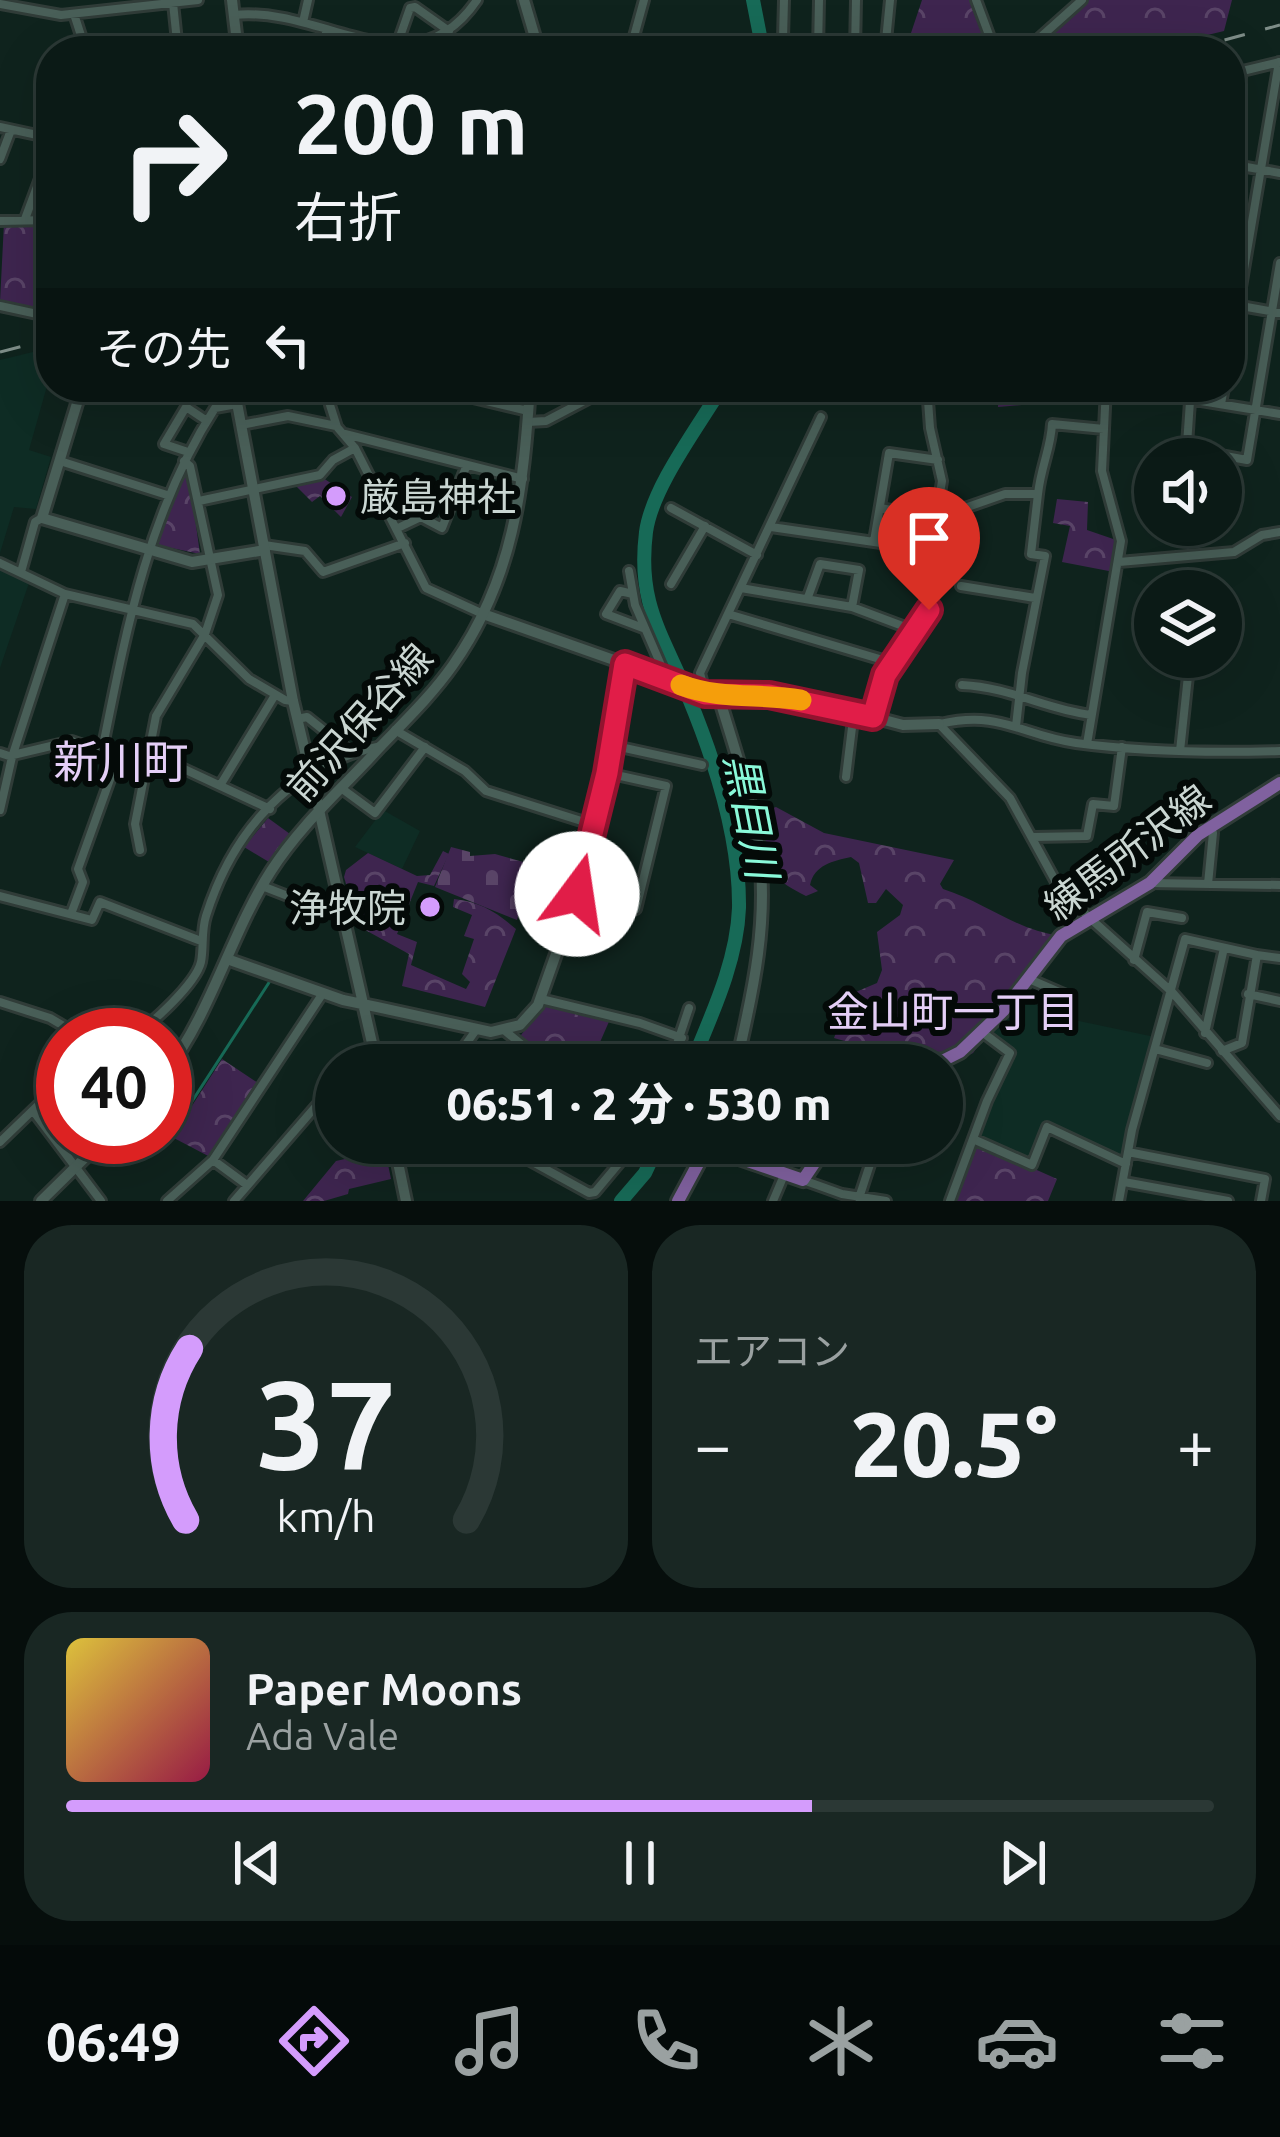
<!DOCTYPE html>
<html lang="ja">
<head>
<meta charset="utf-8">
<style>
  :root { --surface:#0b1a16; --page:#192723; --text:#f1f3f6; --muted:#9aa1a1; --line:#2b3835; --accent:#d49cfc }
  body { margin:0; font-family:Ubuntu,"Noto Sans JP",sans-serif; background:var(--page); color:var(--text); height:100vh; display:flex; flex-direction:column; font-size:45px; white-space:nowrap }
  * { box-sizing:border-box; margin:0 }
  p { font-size:39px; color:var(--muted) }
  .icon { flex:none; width:66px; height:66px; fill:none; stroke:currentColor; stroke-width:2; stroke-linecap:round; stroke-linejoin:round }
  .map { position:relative; height:1201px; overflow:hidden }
  .details { display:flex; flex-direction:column; gap:24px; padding:24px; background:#060e0c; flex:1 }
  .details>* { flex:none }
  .top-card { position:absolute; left:36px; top:36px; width:1209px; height:366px; border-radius:48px; box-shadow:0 12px 48px #0002,0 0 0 3px var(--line); background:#0b1a16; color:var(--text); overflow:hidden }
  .fabs { position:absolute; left:1134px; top:438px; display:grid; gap:24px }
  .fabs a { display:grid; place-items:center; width:108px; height:108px; border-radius:50%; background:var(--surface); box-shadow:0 12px 48px #0002,0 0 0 3px var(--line); font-size:60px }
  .speed { position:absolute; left:36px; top:1008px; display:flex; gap:24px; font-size:60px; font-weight:700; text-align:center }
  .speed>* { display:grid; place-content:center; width:156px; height:156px; border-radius:50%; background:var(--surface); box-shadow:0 12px 48px #0002,0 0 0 3px var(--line); line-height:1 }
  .speed .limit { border:18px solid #d22; background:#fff; color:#111 }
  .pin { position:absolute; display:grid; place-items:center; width:102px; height:102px; color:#fff; margin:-123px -51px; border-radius:50% 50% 50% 0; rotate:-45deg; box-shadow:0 0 12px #0007 }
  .pin .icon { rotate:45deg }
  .me { position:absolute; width:132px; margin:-66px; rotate:14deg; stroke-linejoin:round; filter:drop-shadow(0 0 9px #0008) }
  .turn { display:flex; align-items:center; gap:42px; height:252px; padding:0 60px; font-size:54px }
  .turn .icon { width:156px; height:156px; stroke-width:2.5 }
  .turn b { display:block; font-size:84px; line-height:102px }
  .then { display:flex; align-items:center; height:114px; padding:0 60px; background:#0003; gap:24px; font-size:45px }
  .big { font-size:90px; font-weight:800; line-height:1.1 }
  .details .widget { flex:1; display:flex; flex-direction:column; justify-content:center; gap:18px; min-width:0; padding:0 42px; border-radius:48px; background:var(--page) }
  .details .dial { align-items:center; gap:0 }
  .dial svg { height:312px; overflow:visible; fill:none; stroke:var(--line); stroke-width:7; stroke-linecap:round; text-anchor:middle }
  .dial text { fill:var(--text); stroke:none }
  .song { display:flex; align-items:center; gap:36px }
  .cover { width:144px; height:144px; border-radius:18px; background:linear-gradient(135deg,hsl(50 70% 55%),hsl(340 70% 35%)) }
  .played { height:12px; border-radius:6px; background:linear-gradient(90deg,var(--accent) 65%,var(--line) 65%) }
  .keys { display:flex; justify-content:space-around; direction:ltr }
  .heat { display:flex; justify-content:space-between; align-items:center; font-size:66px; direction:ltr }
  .details .tiles { flex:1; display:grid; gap:24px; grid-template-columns:1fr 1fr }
  .widget:last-child { grid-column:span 2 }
  .trip { position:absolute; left:315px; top:1044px; width:648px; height:120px; border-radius:60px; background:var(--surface); box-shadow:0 12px 48px #0002,0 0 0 3px var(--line); font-weight:800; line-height:120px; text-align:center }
  .dock { display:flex; height:192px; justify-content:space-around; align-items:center; background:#040a09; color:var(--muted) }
  .dock .icon { width:84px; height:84px }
  .dock .current { color:var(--accent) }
  .dock b { font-size:54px; color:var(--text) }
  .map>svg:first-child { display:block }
</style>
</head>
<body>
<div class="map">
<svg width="1280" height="1201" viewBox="0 0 1280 1201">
  <defs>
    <pattern id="forest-crowns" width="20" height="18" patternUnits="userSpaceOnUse" patternTransform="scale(3)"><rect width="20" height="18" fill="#3e254f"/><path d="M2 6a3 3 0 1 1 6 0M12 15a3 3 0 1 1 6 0" fill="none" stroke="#594467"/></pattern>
    <pattern id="cemetery-stones" width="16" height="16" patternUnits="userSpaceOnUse" patternTransform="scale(3)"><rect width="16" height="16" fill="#3e254f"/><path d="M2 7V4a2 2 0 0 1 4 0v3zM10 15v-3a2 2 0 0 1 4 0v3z" fill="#594467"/></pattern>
  </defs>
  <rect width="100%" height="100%" fill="#0f231d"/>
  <path fill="#0e2c24" d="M 45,349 L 47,361 L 42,383 L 47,386 L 29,450 L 51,457 L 36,509 L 14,507 L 0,553 L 0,360 Z
    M 0,568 L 30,580 L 0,668 Z
    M 383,810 L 420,831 L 402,869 L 355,847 Z
    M 1023,998 L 1060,1017 L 1155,1037 L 1120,1159 L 1045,1123 L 1027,1159 L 978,1137 L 1013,1052 L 988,1034 Z"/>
  <path fill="url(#forest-crowns)" d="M 922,0 L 974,0 L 992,51 L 905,51 Z
    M 1089,0 L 1232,0 L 1224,31 L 1141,51 L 1032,51 Z
    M 44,222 L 39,310 L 0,302 L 4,223 Z
    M 999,387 L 1101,387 L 1100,398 L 998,407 Z
    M 182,472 L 189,474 L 200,554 L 157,545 L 170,495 Z
    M 320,476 L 352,497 L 341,517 L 320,496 L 312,502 L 295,485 Z
    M 1057,499 L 1088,502 L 1087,530 L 1119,541 L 1114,572 L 1062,562 L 1070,526 L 1053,523 Z
    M 776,807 L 824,833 L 954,860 L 940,884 L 943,889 C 987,903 1015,930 1061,936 L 973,1053 L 956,1062 C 944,1058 877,1065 857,1065 L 860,1058 L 849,1051 L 848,1042 L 834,1038 L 851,994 L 877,983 L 882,970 L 877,932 L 900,915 L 903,905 L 886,889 L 876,903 L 868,903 L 859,863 L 851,857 C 833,861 814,865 810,885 L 818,891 L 806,896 C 762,874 763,862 756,814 Z
    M 268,818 L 290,834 L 269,862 L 244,847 Z
    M 443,851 L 449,854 L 434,886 L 418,882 L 397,934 L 417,942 L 411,965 L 466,989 L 470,982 L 462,974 L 474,939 L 464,936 L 472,915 L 453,907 L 454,899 C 481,902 496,912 516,929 L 485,1007 L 402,986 L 409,954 L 358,926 L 344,877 L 346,870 L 368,853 L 417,876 L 430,875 Z
    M 548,1001 L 611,1017 L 590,1065 L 557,1065 L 517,1040 Z
    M 222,1059 L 261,1085 L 212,1158 L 172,1137 Z
    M 976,1143 L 1057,1179 L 1048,1201 L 953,1201 Z
    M 385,1150 L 391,1179 L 349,1189 L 348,1194 L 324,1201 L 303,1201 L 336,1161 Z"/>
  <path fill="url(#cemetery-stones)" d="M 451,847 L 470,852 L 470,856 L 495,854 L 527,863 L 531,872 L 517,920 L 435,887 Z"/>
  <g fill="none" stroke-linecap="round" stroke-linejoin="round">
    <path stroke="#176a57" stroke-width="3" d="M 165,1143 L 270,981"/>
    <path stroke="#176a57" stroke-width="14" d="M 753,0 L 763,51
      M 691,1065 C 711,1016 737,962 739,908 C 740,837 715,761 688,696 C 662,633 637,604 646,532 C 652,487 699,426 722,387
      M 621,1201 L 645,1173 L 659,1143"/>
    <g stroke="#303c38" stroke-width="14">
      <path id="minor" d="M 976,0 L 995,51
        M 173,3 L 178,51
        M 0,4 L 61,15 L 198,0
        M 74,14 L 86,51
        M 234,15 C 323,5 413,95 477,0
        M 303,22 L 308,0
        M 397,45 L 410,8 L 415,7 L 449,31
        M 321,51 L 327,29
        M 630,51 L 644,0
        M 778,51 L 783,39 L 784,0
        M 818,51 L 819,0
        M 855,51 L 856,0
        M 885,51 L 890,0
        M 1025,51 L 1082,0
        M 1230,74 L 1280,62
        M 0,127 L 51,138
        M 1230,144 L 1242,71
        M 0,159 L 11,130
        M 1230,164 L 1280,173
        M 25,219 L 51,149
        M 0,221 L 51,220
        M 1230,304 L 1280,313
        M 0,306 L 51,317
        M 1230,352 L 1279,62
        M 330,387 L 330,405 L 337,427 L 355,448 L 426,588 L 483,614
        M 427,387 L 528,411
        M 1148,387 L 1189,399 L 1280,414
        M 1221,404 L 1224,387
        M 528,422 L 546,421 L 611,387
        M 241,425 L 288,416 L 336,426
        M 345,434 L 523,479
        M 1187,449 L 1247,460 L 1280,263
        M 188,452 L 164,444 L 186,407 L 207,421
        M 1186,459 L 1191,387
        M 60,461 L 167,495
        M 1221,492 L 1235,493
        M 199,501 L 320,475 L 333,460 L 355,448
        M 671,508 L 757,555
        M 880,508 L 936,518 L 1005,494 L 1038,494 C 1041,466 1051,448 1052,424 L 1104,429
        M 771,527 L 936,551
        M 398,528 L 421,517 L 442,528 L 466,467
        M 874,541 L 889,453 L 938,460
        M 264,545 L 305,551 L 323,572 L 405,543
        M 1119,562 L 1234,552 L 1262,535 L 1280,532
        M 0,563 L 65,594 L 193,624 L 249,679 L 285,700 L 293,701
        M 629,571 L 635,605 L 667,679
        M 21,572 L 35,522 L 42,518
        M 671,584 L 705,526
        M 961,586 L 1035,598
        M 741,588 L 852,607 L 916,631
        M 633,594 L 620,591 L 606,614 L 643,628
        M 808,597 L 820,564 L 859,570 L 852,607
        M 728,614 L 893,663
        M 962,685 C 1009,687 1045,709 1091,715
        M 705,692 L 700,673 L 821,417
        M 719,697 L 769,695 L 873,717 L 885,675 L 916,631 L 935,594 L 936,518 L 942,481 L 930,428 L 927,387
        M 297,719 L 307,717 L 351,752
        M 939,724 L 1010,798 L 1062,893 L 1172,992 L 1280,1116
        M 940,724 C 1001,710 1020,735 1076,743 C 1143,752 1212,753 1280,751
        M 1016,726 L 1022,673 L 1045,556 L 1031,554 L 1038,494
        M 395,730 L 465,771 L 486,791 L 594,825
        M 1087,744 L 1121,541 L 1102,471 L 1106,387
        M 611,745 L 702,765
        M 102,751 C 126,631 148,512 215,408 L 237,404
        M 1180,751 L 1190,657
        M 0,753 L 12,757
        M 13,755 L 72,741 L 118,757 L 184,769 L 270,809
        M 846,777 L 854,711
        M 221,784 L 275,695
        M 341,788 L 375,813 L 425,747
        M 0,810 L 12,757 L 65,594
        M 1034,837 L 1087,836 L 1093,804 L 1114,806 L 1122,747
        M 140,850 L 135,824 L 156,716 L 205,634 L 218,595 L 190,466 L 184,461
        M 1150,883 L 1280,885
        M 1208,884 L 1213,833 L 1209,827
        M 262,886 L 342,917
        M 577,894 L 636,909 L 666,786 L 607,773
        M 0,896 L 92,920 L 100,902 L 201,941
        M 71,914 L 83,882 L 78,869 L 118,757
        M 1134,960 L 1147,912 L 1182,918
        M 1029,979 L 1066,995
        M 1248,994 L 1280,1001
        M 541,999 L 640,1023 L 682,1038
        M 0,1002 L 50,1018 L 79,1035
        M 505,1031 L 547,1065
        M 1205,1033 L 1224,948
        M 132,1035 C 151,1026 196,983 201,962 C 204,947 201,932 206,916 C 233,830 291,765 381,746
        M 1155,1049 L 1207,1063
        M 1222,1051 L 1242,1043 L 1257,955 L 1280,958
        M 451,1065 L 476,1030
        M 670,1065 L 689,1008
        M 34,1112 L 101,1201
        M 973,1139 L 1032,1165 L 1047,1127 L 1126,1164
        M 0,1142 L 63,1081
        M 482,1143 L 518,1154 L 589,1193 L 595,1192 L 636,1143
        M 1128,1152 L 1265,1179 L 1261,1201
        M 213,1160 L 247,1185
        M 803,1180 L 842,1194 L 886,1201
        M 1124,1182 L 1228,1201
        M 859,1198 L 877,1143
        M 167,1201 L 213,1160 L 323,993
        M 234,1201 L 336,1083
        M 773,1201 L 784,1175
        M 950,1201 L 987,1101 L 1010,1053 L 982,1032
        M 1119,1201 L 1132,1130 L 1185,939 L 1257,955"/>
    </g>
    <g stroke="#303c38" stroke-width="16">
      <path id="tertiary" d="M 232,0 L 238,51
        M 82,387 L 42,518 L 192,562 L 265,550
        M 483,614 L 719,697 C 733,744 750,793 758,842 C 770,917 753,993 736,1065
        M 873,717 L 903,725 L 939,724
        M 319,810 L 377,1065
        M 227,959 L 343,1000 L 377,1007 L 491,1032 L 520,1025 L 538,1005 L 574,903 L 607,773 L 625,665
        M 394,1143 L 406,1201"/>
    </g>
    <g stroke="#303c38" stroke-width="16">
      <path id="secondary" d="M 524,0 L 539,51
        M 234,387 L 293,701 L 319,810
        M 165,1073 C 212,1012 230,935 271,871 C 301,824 343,788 380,747 C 405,721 432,695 453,665 C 514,578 523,490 530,387
        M 41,1201 L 106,1137"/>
    </g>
    <g stroke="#303c38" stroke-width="18">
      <path id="primary" d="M 912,1065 L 944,1060 L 960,1052 L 1003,1011 L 1061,936 L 1150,883 L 1198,835 L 1280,783
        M 678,1201 L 707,1147 L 803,1180 L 828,1143"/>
    </g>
    <use href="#minor" stroke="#495f58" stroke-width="8"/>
    <use href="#tertiary" stroke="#495f58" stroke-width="10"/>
    <use href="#secondary" stroke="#495f58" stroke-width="10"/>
    <use href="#primary" stroke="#80619f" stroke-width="12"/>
    <path stroke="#7e8d88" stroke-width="3" stroke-dasharray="21 21" stroke-linecap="butt" d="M 1184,51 L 1280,25
      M 0,352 L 51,339"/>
  </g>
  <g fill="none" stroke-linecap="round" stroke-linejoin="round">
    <g stroke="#92132f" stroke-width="30">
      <path id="route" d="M 577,894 L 607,773 L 625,664 L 705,694 L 769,695 L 873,717 L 885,675 L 929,610"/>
    </g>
    <use href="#route" stroke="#e11d48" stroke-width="21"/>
    <path stroke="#f59e0b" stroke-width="21" d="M 681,685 C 721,700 759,693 801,700"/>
  </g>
  <g fill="#d49cfc" stroke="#040a08" stroke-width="4.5">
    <circle cx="336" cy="496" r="12"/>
    <circle cx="430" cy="907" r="12"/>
  </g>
  <g text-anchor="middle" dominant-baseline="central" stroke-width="12" stroke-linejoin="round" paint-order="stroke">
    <g font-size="39" fill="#cad6d2" stroke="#040a08" text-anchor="start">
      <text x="360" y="496">厳島神社</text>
      <text x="406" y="907" text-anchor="end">浄牧院</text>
    </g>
    <g font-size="39" fill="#cad6d2" stroke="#040a08">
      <text transform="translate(359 722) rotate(-48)">前沢保谷線</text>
      <text transform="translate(1127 852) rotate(-37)">練馬所沢線</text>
    </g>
    <g font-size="42" font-style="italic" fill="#8af9d9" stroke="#040a08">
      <text transform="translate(752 816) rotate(79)">黒目川</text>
    </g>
    <g font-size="42" fill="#e5cff7" stroke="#040a08">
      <text x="953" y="1011">金山町一丁目</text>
    </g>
    <g font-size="45" fill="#e5cff7" stroke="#040a08">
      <text x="121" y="761">新川町</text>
    </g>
  </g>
</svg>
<div class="fabs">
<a><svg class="icon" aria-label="sound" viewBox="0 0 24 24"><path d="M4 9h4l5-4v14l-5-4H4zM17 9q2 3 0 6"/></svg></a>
<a><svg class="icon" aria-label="layers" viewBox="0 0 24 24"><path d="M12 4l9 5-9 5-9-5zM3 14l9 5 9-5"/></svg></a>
</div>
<div class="speed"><div class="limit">40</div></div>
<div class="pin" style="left:929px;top:610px;background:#d93025"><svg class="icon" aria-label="arrive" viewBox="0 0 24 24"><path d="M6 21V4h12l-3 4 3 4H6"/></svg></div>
<svg class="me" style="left:577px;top:894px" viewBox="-20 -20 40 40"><circle r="19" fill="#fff"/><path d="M0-13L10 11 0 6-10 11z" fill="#e11d48"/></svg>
<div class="trip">06:51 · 2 分 · 530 m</div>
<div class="top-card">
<div class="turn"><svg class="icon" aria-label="right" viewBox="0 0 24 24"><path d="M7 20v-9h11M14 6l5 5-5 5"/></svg><div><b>200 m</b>右折</div></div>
<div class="then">その先<svg class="icon" aria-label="left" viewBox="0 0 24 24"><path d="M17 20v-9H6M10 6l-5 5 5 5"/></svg></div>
</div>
</div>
<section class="details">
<div class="tiles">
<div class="widget dial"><svg viewBox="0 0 100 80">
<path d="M14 69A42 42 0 1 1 86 69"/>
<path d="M14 69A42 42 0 0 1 15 25" stroke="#d49cfc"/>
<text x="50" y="56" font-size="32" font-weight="700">37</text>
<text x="50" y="72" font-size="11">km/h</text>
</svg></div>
<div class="widget"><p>エアコン</p>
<div class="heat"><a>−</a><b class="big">20.5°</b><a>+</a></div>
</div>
<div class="widget">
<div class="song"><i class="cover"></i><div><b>Paper Moons</b><p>Ada Vale</p></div></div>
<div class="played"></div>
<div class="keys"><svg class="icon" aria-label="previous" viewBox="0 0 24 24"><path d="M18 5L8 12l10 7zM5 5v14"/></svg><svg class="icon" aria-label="pause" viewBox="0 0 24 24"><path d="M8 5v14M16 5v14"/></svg><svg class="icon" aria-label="next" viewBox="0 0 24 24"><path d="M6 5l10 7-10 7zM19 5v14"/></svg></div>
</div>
</div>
</section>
<nav class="dock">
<b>06:49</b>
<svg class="icon current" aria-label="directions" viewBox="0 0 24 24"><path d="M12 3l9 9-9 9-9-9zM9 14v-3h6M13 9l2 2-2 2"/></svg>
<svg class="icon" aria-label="music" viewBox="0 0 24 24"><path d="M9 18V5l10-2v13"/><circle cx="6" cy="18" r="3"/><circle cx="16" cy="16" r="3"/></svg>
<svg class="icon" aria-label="phone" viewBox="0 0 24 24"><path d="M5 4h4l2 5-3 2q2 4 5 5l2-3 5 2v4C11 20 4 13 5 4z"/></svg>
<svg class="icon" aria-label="climate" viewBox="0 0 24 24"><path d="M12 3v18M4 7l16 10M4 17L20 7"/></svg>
<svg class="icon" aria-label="car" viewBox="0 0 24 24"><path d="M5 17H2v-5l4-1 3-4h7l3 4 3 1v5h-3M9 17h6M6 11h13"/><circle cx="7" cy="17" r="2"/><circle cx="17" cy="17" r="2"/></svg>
<svg class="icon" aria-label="filters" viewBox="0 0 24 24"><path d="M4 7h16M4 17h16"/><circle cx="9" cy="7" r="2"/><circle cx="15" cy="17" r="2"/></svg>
</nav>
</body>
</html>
